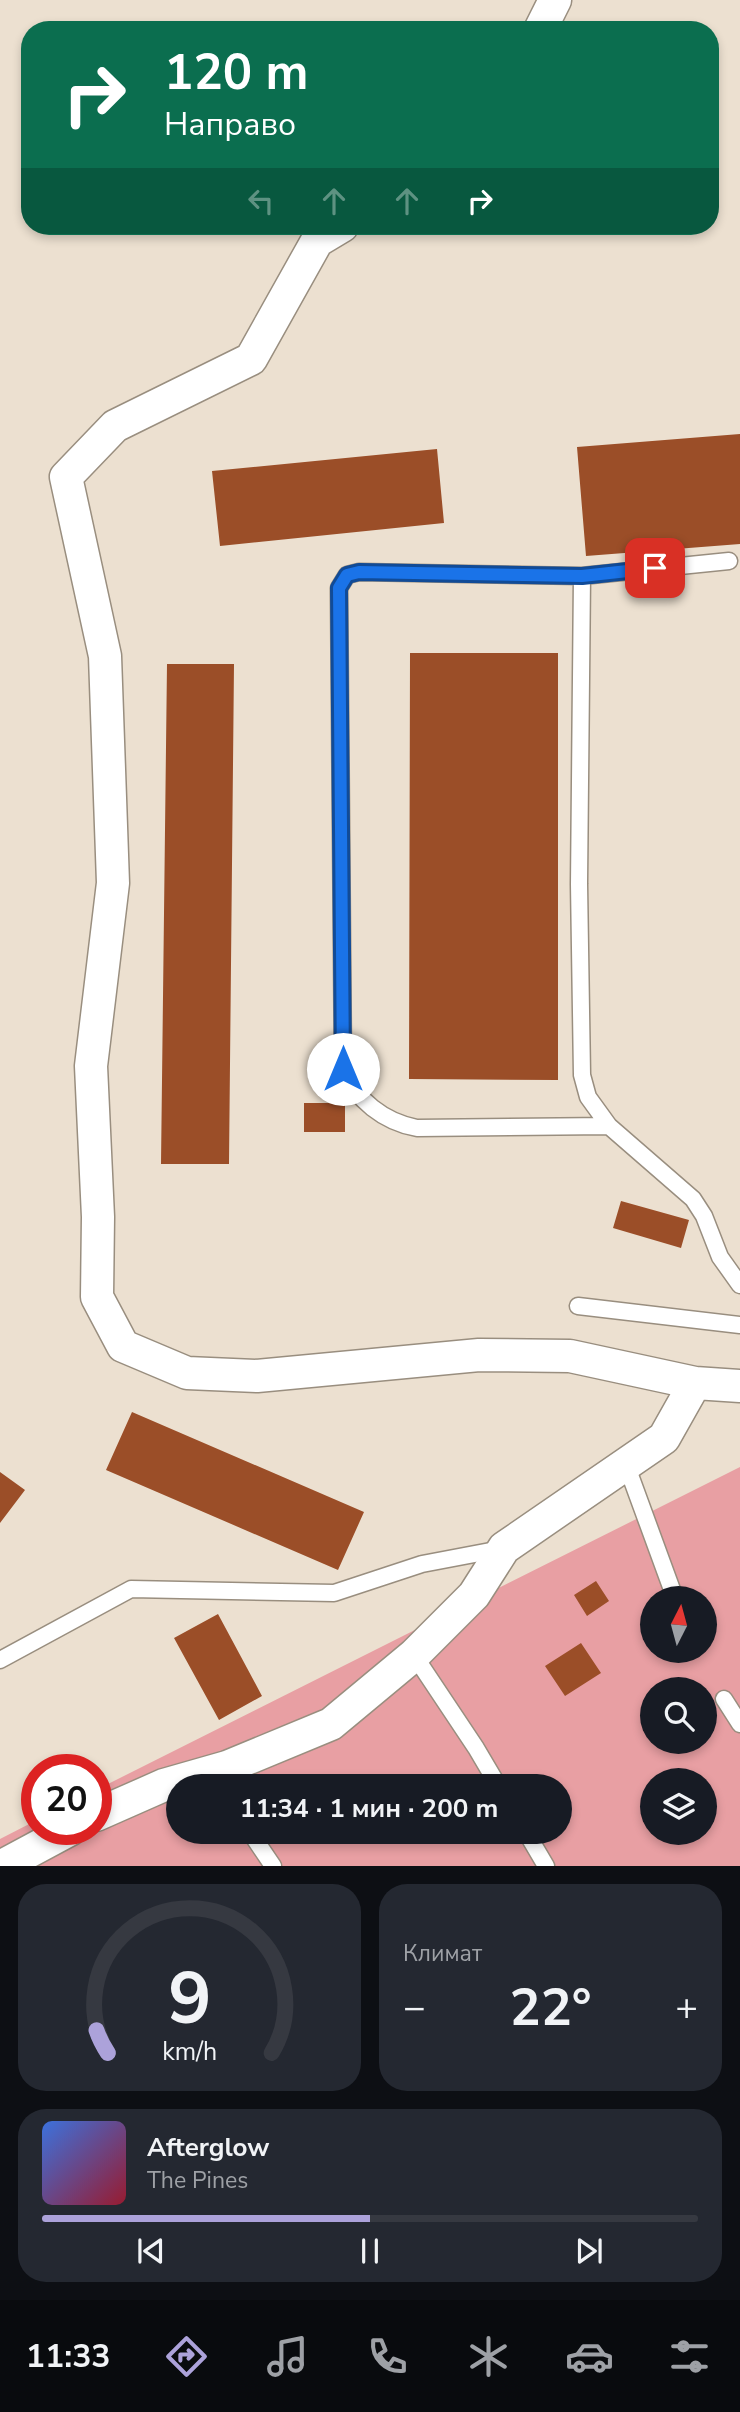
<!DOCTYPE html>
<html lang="ru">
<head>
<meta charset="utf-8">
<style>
  :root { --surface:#171b24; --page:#242831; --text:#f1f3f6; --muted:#9ea1a6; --line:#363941; --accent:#aca2da }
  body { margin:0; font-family:"Nunito Sans",sans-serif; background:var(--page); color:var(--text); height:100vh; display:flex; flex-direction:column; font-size:26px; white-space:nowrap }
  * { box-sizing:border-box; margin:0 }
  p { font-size:23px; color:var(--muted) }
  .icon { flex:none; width:38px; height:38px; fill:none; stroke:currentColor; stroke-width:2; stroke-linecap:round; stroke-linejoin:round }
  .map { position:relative; height:1866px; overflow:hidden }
  .details { display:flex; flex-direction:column; gap:18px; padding:18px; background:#0d0f14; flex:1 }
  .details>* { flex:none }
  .banner { position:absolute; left:21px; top:21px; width:698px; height:214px; border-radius:28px; box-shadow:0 4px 10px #0003; background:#0b6e4f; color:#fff; overflow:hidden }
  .needle { width:46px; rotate:6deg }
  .controls { position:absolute; left:640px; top:1586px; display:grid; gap:14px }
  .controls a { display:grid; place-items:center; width:77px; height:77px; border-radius:50%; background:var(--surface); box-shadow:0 4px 10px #0003; font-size:35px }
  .speed { position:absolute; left:21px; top:1754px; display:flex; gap:14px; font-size:35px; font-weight:700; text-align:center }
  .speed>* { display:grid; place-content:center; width:91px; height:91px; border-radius:50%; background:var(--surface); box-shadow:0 4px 10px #0003; line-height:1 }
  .speed .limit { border:10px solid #d22; background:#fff; color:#111 }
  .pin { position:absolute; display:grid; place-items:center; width:60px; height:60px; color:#fff; margin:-30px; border-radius:14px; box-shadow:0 4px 10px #0006 }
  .me { position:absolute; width:77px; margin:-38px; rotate:0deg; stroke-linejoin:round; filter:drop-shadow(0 0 5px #0008) }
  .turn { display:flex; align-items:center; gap:24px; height:147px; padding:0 28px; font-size:32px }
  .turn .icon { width:91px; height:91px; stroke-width:2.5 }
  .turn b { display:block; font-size:49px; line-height:60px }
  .lanes { display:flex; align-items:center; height:66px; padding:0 28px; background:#0003; justify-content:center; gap:35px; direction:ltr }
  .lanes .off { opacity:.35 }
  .big { font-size:52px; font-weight:700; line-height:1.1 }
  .details .tile { flex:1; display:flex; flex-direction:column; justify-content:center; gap:10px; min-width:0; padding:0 24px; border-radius:28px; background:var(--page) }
  .details .dial { align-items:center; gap:0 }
  .dial svg { height:182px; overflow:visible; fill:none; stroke:var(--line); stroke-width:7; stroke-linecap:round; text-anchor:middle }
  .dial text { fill:var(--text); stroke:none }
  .song { display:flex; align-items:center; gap:21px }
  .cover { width:84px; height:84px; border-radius:10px; background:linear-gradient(135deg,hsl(220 70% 55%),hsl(350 70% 35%)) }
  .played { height:7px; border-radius:4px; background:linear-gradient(90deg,var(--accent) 50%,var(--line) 50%) }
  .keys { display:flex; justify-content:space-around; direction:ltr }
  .heat { display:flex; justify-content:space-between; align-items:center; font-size:38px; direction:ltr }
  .details .tiles { flex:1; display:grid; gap:18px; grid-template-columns:1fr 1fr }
  .tile:last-child { grid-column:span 2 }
  .trip { position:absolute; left:166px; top:1774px; width:406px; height:70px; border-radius:35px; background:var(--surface); box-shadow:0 4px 10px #0003; font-weight:700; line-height:70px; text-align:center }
  .tab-bar { display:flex; height:112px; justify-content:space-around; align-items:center; background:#090b0e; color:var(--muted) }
  .tab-bar .icon { width:49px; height:49px }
  .tab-bar .active { color:var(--accent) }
  .tab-bar b { font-size:32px; color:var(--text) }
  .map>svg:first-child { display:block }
</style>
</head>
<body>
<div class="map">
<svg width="740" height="1866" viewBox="0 0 740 1866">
  <rect width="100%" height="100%" fill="#ece0d0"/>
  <path fill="#e89fa3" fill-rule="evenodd" d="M 740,1467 L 740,1866 L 0,1866 L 0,1839 L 37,1820 L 37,1829 L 96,1829 L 96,1790 ZM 653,1598 L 705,1598 L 705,1650 L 653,1650 ZM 653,1689 L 705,1689 L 705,1741 L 653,1741 ZM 653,1780 L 705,1780 L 705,1832 L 653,1832 ZM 178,1787 L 560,1787 L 560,1832 L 178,1832 Z"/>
  <path fill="#9b4e28" d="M 740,434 L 740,544 L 586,556 L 577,447 Z
    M 437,449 L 444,523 L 220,546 L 212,471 Z
    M 410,653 L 558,653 L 558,1080 L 409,1079 Z
    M 167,664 L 234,664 L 229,1164 L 161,1164 Z
    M 304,1103 L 345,1103 L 345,1132 L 304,1132 Z
    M 621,1201 L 689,1220 L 681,1248 L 613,1228 Z
    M 132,1412 L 364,1512 L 338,1570 L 106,1470 Z
    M 0,1472 L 25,1490 L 0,1523 Z
    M 596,1581 L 609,1601 L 587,1616 L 574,1595 Z
    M 218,1614 L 262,1696 L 219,1720 L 174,1638 Z
    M 581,1643 L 601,1673 L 565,1696 L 545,1666 Z"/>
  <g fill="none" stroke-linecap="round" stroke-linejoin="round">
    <g stroke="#998e7f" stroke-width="19">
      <path id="service" d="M 729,561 L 582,576 L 579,884 L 582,1075 L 588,1097 L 609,1126 L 693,1199 L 704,1216 L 720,1257 L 740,1285
        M 582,576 L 359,572 L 347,575 L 339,588 L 343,1069 C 356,1100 384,1122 417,1128 L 609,1126
        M 578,1306 L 740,1325
        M 626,1464 L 675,1598
        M 414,1655 L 476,1748 L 499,1787
        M 0,1660 L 131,1589 L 334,1593 L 422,1564 L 501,1549
        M 724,1699 L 740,1724
        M 250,1832 L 273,1866
        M 526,1832 L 546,1866"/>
    </g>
    <g stroke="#998e7f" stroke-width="35">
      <path id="minor" d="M 540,30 L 555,0
        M 342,226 L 317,241 L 251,359 L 115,426 L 66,477 L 105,656 L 113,883 L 91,1066 L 98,1217 L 97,1297 L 123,1346 L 187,1373 L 257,1376 L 479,1355 L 570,1356 L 695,1383
        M 96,1815 L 164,1785 L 227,1767 L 331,1724 L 414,1655 L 474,1595 L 504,1548 L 664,1438 L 695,1383 L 740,1386
        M 2,1866 L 71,1829"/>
    </g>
    <use href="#service" stroke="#fff" stroke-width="16"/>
    <use href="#minor" stroke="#fff" stroke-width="32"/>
  </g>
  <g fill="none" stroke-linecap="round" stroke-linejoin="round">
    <g stroke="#114b97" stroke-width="18">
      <path id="route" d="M 343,1069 L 339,588 L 347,575 L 359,572 L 582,576 L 655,568"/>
    </g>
    <use href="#route" stroke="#1a73e8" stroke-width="12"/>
  </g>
</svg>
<div class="controls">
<a><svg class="needle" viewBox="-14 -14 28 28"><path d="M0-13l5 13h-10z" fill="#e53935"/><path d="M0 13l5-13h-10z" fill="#9ea1a6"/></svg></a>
<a><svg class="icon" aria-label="search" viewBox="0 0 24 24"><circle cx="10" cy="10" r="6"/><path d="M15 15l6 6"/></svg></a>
<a><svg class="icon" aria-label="layers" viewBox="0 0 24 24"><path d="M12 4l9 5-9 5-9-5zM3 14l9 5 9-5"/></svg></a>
</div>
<div class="speed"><div class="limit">20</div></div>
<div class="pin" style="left:655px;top:568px;background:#d93025"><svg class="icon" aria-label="arrive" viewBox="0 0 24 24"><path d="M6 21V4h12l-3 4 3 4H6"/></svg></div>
<svg class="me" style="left:343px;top:1069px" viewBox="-20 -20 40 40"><circle r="19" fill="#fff"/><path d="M0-13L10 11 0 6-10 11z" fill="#1a73e8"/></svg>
<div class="trip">11:34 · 1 мин · 200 m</div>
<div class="banner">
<div class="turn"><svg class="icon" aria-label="right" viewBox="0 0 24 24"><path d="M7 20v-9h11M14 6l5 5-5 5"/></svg><div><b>120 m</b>Направо</div></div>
<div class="lanes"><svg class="icon off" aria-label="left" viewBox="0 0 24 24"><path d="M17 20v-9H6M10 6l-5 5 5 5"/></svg><svg class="icon off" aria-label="ahead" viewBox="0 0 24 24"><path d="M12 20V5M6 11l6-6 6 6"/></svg><svg class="icon off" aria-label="ahead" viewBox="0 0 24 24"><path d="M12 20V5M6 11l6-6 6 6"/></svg><svg class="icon" aria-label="right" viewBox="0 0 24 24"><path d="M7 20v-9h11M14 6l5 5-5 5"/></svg></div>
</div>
</div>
<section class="details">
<div class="tiles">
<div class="tile dial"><svg viewBox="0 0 100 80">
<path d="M14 69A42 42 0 1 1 86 69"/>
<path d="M14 69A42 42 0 0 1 9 59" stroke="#aca2da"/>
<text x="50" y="56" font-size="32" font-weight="700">9</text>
<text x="50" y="72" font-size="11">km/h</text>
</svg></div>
<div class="tile"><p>Климат</p>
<div class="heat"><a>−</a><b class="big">22°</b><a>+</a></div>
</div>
<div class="tile">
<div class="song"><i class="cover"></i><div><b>Afterglow</b><p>The Pines</p></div></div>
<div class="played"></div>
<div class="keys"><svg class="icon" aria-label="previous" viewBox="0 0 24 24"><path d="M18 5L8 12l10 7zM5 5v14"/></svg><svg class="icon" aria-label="pause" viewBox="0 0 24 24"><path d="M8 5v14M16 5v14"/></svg><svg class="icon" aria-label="next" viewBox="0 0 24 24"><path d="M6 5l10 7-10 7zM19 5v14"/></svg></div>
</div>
</div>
</section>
<nav class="tab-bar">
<b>11:33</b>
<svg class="icon active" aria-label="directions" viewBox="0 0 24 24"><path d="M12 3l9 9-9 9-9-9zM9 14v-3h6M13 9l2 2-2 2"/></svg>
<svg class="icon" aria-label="music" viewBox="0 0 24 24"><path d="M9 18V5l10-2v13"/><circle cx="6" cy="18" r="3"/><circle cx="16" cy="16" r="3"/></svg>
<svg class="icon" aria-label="phone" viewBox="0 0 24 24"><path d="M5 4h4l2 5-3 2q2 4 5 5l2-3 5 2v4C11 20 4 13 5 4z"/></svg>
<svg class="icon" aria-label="climate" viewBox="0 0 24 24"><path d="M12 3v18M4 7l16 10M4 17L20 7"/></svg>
<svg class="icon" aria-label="car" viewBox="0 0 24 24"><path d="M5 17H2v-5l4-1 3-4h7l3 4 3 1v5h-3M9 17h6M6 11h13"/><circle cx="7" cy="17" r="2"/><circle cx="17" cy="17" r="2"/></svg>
<svg class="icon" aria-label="filters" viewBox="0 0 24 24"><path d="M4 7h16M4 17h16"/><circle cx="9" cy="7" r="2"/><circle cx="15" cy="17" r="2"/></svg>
</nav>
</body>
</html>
